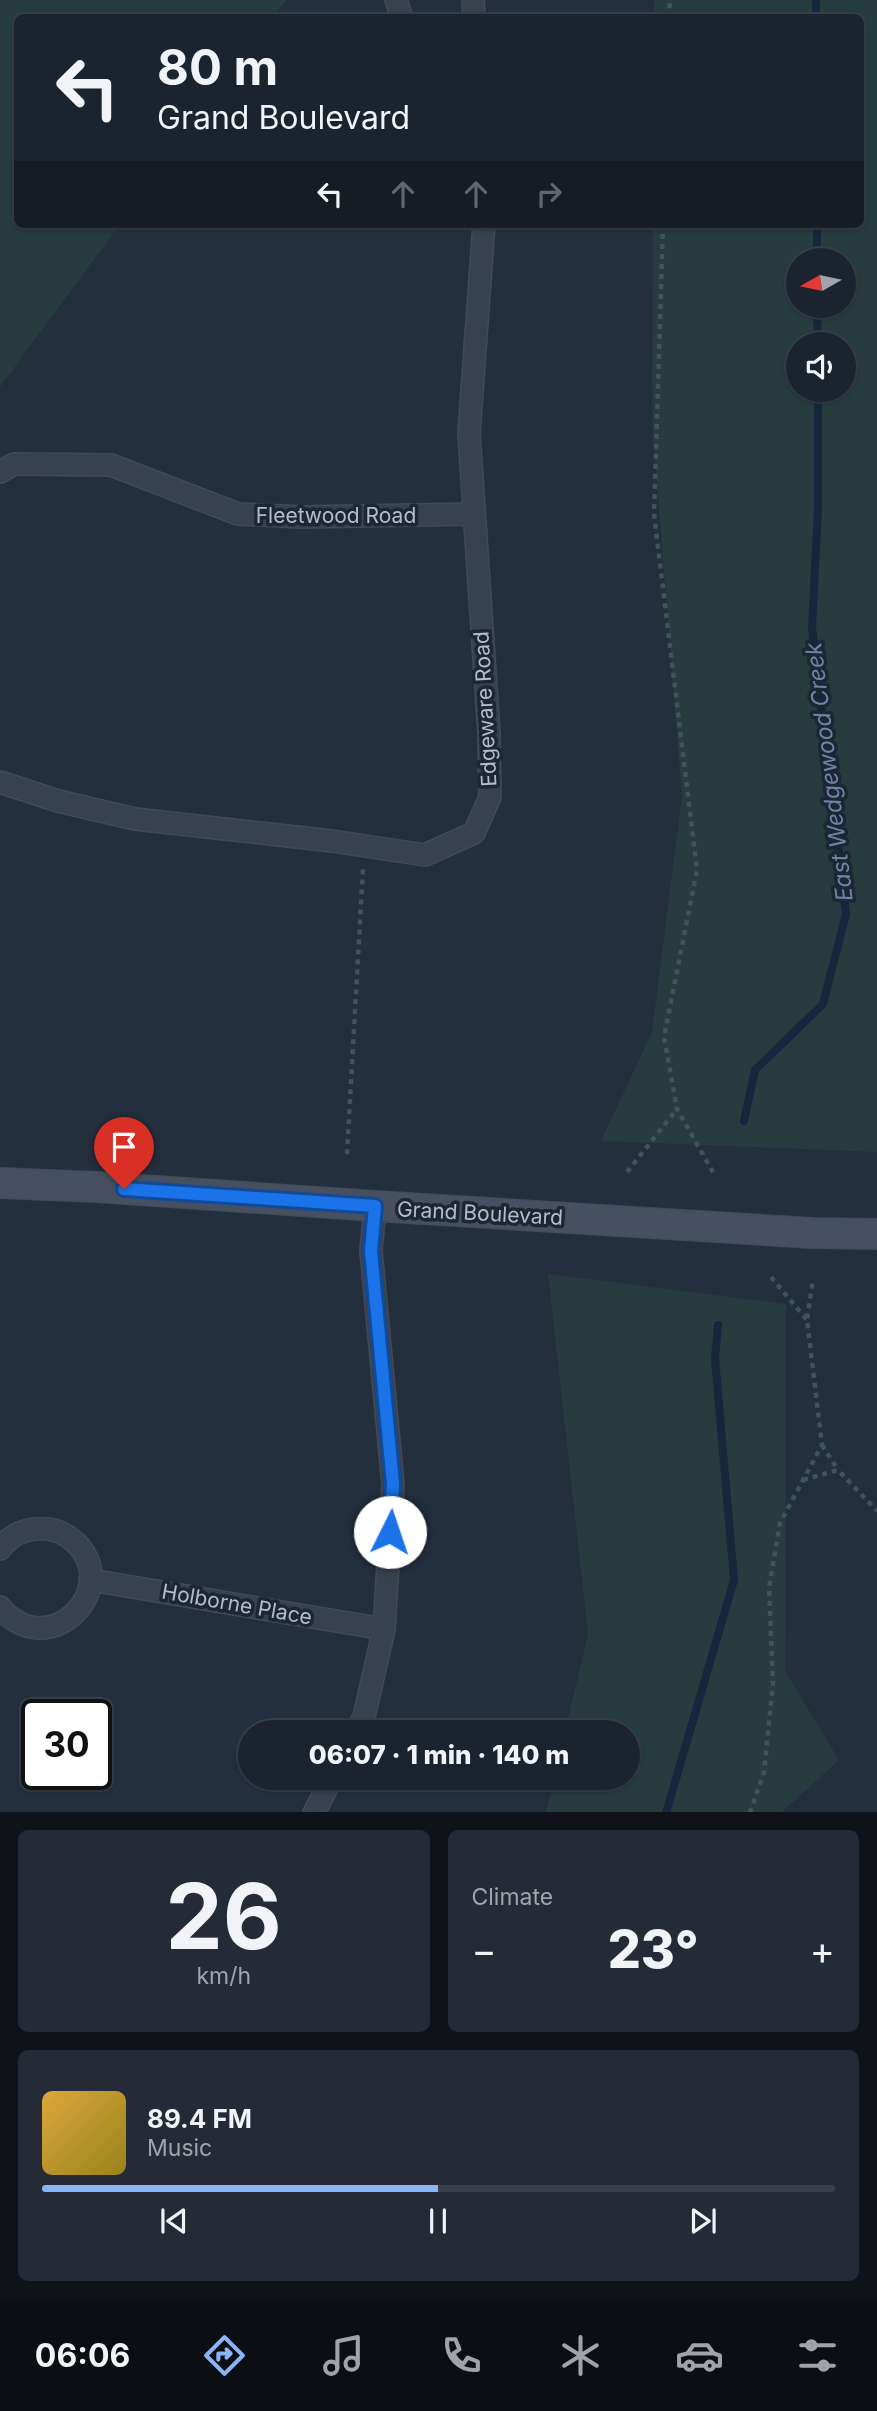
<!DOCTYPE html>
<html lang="en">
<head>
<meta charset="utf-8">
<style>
  :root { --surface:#1b232e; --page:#242b36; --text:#f1f3f6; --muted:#a0a4aa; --line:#39404a; --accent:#8ab4f8 }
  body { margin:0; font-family:Inter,sans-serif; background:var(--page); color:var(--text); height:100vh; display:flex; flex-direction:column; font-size:26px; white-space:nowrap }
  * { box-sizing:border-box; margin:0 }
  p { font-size:23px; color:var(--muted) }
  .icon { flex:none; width:38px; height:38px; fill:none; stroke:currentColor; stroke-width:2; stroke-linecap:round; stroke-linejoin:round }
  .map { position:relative; height:1812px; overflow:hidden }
  .drawer { display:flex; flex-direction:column; gap:18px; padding:18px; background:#0f1319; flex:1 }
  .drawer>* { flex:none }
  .top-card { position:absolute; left:14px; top:14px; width:850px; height:214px; border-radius:10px; box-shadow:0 2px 5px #0004,0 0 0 2px var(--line); background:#1b232e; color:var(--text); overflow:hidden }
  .needle { width:46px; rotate:261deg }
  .tools { position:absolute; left:786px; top:248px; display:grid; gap:14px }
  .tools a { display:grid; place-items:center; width:70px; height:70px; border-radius:50%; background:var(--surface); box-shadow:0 2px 5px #0004,0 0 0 2px var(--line); font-size:35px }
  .speed { position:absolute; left:21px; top:1699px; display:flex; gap:14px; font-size:35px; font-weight:700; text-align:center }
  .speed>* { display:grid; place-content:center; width:91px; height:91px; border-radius:50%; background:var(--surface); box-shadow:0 2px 5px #0004,0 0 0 2px var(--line); line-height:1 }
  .speed .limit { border:4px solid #111; border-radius:10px; background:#fff; color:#111 }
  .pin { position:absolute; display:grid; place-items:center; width:60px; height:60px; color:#fff; margin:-72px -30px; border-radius:50% 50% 50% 0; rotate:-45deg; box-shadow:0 0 7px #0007 }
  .pin .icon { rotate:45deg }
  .me { position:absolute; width:77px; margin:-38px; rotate:4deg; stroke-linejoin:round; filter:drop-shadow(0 0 5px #0008) }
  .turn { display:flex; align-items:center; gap:24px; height:147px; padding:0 28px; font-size:32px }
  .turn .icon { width:91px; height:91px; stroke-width:2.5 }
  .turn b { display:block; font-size:49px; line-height:60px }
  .lanes { display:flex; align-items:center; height:66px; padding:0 28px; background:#0003; justify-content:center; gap:35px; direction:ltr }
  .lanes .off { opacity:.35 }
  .big { font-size:52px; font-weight:800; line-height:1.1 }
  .drawer .widget { flex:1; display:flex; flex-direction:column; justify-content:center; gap:10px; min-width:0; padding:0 24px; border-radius:10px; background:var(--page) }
  .drawer .dial { align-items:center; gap:0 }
  .dial b { font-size:91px; line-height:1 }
  .song { display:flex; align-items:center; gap:21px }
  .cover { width:84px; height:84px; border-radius:10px; background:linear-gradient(135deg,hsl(40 70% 55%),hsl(50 70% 35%)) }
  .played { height:7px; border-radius:4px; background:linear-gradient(90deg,var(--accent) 50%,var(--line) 50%) }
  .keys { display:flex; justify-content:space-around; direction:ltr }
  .heat { display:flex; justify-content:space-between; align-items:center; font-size:38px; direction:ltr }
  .drawer .tiles { flex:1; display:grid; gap:18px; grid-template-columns:1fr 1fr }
  .widget:last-child { grid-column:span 2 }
  .trip { position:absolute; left:238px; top:1720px; width:402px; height:70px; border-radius:35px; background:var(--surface); box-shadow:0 2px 5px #0004,0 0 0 2px var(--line); font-weight:800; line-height:70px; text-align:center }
  .menu { display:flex; height:112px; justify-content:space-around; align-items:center; background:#0b0e12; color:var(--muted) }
  .menu .icon { width:49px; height:49px }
  .menu .on { color:var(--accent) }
  .menu b { font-size:32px; color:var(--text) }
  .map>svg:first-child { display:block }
</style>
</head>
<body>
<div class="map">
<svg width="877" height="1813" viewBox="0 0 877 1813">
  <rect width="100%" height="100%" fill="#242f3e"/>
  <path fill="#263c3f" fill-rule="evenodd" d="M 0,0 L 286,0 L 273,17 L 18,18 L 18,224 L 120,224 L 0,387 Z
    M 654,0 L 877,0 L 877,1152 L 601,1141 L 652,1032 L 682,796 L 652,421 L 653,224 L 861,224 L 861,18 L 654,17 ZM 798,261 L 844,261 L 844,306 L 798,306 ZM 798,345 L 844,345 L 844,390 L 798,390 Z
    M 548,1274 L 786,1304 L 785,1671 L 839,1760 L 782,1812 L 546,1812 L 554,1778 L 628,1778 L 628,1732 L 565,1732 L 588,1634 Z"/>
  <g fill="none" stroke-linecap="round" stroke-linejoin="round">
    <path stroke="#17263c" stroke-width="8" d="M 816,0 L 816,18
      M 817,224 L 817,261
      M 817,306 L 818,345
      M 744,1121 L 755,1070 L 823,1004 L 846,914 L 812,628 L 818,508 L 818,390
      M 666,1813 L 734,1580 L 715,1358 L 718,1325"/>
    <g stroke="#414a57" stroke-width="24">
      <path id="street" d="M 396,0 L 402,18
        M 473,0 L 474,18
        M 0,472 L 14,464 L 111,465 L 238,514 L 301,517 L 474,514
        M 0,782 L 58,801 L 135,819 L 332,841 L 425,855 L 474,833 L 490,797 L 489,733 L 469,433 L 484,224
        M 0,1549 C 11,1534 28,1527 47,1529 C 58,1530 67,1535 75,1542 C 124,1589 48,1665 0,1607
        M 90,1580 L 384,1629
        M 356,1732 L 364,1717 L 384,1629 L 393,1484 L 371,1251 L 375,1206
        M 314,1813 L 332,1778"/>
    </g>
    <g stroke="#414a57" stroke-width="32">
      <path id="secondary" d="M 0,1183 L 97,1187 L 375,1206 L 812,1233 L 877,1234"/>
    </g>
    <path stroke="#3f5557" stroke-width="4.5" stroke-dasharray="5 5" stroke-linecap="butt" d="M 669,18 L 670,0
      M 663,224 L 654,514 L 697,870 L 664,1037 L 677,1109 L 714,1174
      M 347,1154 L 363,868
      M 627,1172 L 677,1109
      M 771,1277 L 807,1320
      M 822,1445 L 838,1470
      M 803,1480 L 838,1470 L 877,1511
      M 750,1813 L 764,1772 L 773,1683 L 769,1588 L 780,1523 L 822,1445 L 807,1320 L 813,1279"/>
    <use href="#street" stroke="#38414e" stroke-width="21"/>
    <use href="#secondary" stroke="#465061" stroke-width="30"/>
  </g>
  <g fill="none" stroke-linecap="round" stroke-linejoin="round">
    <g stroke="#114b97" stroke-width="18">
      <path id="route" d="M 124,1189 L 375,1206 L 371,1251 L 393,1484 L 390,1532"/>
    </g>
    <use href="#route" stroke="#1a73e8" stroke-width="12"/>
  </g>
  <g text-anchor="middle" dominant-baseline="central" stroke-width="7" stroke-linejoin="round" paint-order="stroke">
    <g font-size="21" fill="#b4bcc9" stroke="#1d2633">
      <text x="336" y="515">Fleetwood Road</text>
      <text transform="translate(485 709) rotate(-93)">Edgeware Road</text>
      <text transform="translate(480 1213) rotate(3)">Grand Boulevard</text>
      <text transform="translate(237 1604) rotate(10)">Holborne Place</text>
    </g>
    <g font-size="23" font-style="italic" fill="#6d86a8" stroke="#1d2633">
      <text transform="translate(829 772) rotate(-97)">East Wedgewood Creek</text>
    </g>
  </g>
</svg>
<div class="tools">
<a><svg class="needle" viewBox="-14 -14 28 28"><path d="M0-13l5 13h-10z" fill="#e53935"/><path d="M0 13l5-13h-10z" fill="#a0a4aa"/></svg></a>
<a><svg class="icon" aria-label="sound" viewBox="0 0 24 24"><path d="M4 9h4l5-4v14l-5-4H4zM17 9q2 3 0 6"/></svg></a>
</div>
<div class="speed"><div class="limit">30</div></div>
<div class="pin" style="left:124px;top:1189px;background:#d93025"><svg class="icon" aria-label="arrive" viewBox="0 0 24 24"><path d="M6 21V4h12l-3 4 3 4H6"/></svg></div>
<svg class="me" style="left:390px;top:1532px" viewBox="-20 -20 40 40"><circle r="19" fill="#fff"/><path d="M0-13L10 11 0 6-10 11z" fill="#1a73e8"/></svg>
<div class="trip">06:07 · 1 min · 140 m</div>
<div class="top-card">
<div class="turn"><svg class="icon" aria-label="left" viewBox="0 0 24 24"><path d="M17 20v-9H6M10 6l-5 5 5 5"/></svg><div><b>80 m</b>Grand Boulevard</div></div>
<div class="lanes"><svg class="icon" aria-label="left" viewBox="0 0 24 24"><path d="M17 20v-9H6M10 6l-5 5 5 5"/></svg><svg class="icon off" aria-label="ahead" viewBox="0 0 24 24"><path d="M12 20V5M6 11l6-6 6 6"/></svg><svg class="icon off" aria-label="ahead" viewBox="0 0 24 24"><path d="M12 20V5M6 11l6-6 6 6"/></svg><svg class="icon off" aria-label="right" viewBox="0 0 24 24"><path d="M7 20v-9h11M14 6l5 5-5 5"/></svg></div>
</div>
</div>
<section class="drawer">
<div class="tiles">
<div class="widget dial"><b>26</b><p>km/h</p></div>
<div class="widget"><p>Climate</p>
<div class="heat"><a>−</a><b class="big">23°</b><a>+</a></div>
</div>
<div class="widget">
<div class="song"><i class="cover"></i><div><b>89.4 FM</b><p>Music</p></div></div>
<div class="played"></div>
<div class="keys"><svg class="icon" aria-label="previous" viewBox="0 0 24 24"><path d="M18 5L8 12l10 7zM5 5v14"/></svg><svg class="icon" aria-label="pause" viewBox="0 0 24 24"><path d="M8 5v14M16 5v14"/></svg><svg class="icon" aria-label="next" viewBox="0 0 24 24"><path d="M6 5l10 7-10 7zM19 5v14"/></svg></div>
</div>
</div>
</section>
<nav class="menu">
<b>06:06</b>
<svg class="icon on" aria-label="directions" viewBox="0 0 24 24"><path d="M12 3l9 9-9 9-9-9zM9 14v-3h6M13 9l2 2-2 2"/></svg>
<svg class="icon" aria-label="music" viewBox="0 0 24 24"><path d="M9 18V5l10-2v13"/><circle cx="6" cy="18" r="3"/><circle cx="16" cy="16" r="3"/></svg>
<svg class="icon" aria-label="phone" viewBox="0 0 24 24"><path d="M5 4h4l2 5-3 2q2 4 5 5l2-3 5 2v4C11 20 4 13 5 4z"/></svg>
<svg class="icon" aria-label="climate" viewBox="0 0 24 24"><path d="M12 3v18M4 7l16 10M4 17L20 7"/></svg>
<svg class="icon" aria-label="car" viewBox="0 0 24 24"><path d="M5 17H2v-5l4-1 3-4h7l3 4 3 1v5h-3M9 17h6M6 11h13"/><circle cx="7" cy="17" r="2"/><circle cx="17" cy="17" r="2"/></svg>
<svg class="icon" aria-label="filters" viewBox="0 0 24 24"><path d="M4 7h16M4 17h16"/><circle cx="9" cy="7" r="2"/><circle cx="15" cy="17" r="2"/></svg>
</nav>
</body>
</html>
